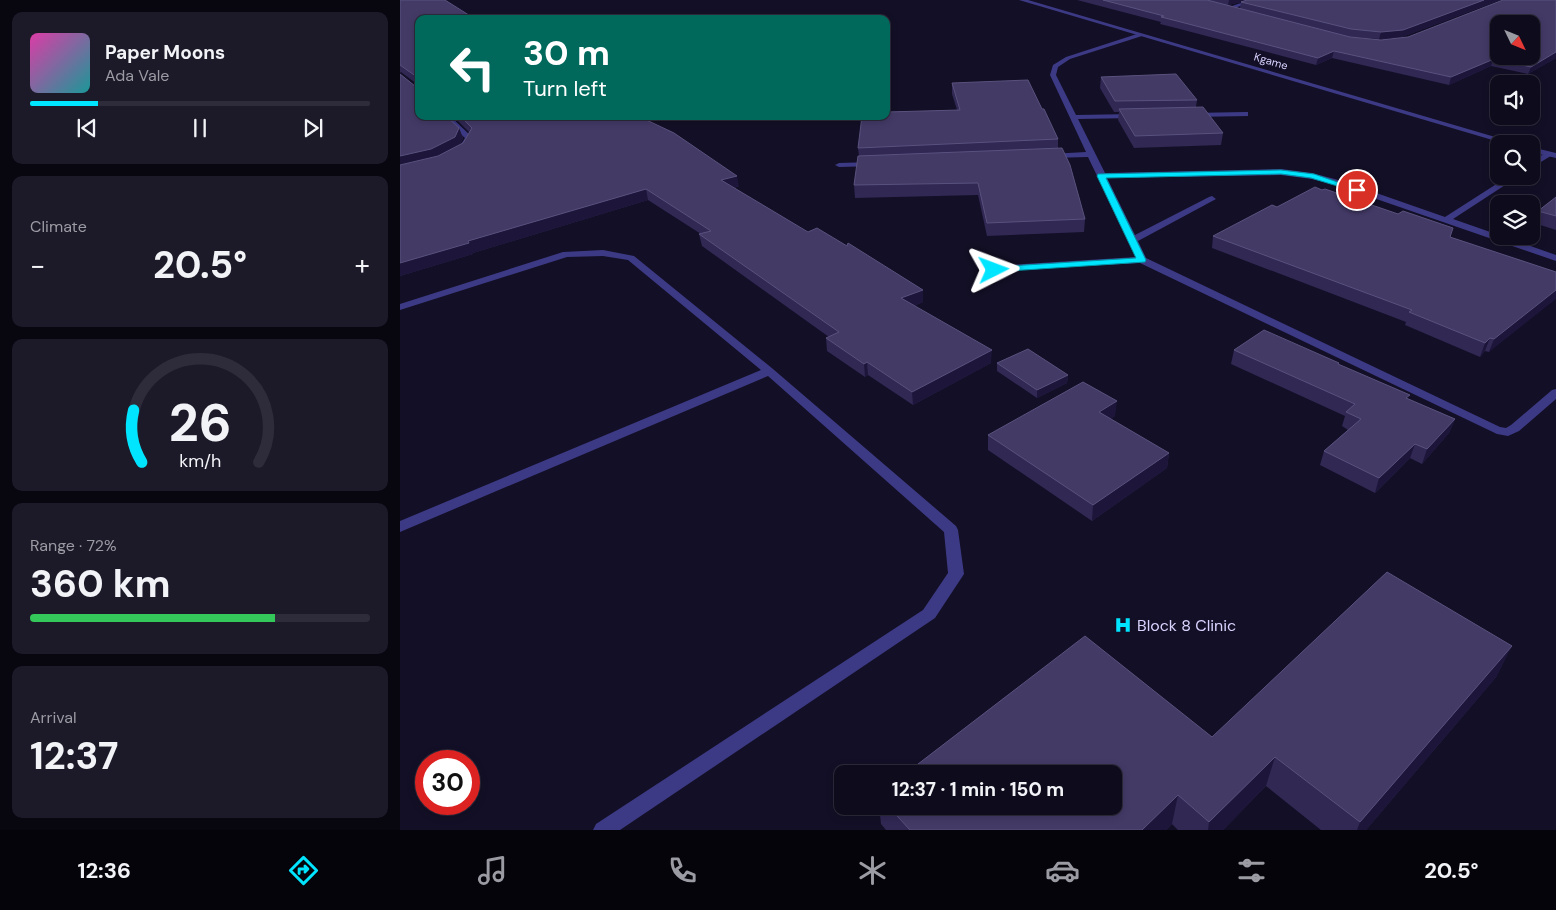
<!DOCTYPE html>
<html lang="en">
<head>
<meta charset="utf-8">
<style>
  :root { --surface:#0e0b1c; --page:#1c1929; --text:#f1f3f6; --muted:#9b9ba3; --line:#2e2b3b; --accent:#00e5ff }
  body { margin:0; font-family:"DM Sans",sans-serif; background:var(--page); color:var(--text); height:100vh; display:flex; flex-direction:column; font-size:19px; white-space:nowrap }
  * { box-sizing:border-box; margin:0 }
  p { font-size:16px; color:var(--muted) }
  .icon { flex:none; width:28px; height:28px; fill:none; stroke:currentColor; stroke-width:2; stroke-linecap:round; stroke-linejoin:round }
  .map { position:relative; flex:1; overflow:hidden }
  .details { display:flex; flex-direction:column; gap:12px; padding:12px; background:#08060f; width:400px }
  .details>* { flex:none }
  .top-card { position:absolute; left:15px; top:15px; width:475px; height:105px; border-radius:10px; box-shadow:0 2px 8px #0003,0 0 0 1px var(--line); background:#00695c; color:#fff; overflow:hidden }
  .needle { width:32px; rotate:133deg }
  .fabs { position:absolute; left:1090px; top:15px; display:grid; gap:10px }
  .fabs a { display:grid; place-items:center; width:50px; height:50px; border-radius:10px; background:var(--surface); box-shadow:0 2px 8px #0003,0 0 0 1px var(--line); font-size:25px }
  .speed { position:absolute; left:15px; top:750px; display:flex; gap:10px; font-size:25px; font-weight:700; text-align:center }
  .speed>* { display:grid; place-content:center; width:65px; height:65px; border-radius:50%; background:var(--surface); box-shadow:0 2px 8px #0003,0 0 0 1px var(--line); line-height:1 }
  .speed .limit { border:8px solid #d22; background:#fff; color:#111 }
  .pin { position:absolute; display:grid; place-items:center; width:42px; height:42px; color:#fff; margin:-21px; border:2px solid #fff; border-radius:50%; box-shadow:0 1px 5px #0007 }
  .me { position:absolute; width:55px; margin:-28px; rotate:87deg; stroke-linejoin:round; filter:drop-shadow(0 0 4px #0008) }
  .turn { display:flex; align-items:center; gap:18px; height:105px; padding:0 25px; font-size:22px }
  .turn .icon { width:65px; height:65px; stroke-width:2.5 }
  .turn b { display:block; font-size:35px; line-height:42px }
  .big { font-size:38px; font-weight:700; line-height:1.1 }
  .details .tile { flex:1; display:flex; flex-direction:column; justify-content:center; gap:8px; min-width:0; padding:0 18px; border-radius:10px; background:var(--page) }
  .details .dial { align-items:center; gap:0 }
  .dial svg { height:130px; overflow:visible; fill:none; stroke:var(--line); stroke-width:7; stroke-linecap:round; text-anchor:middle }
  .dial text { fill:var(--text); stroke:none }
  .song { display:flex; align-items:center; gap:15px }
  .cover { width:60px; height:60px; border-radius:8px; background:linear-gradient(135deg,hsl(320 70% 55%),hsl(180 70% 35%)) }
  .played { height:5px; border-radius:2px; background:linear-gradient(90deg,var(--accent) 20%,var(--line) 20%) }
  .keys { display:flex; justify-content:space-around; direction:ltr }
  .heat { display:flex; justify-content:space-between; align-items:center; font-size:28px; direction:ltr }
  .charge { height:8px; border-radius:4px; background:linear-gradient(90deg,#34c759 72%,var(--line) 0) }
  .trip { position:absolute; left:434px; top:765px; width:288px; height:50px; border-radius:10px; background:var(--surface); box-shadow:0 2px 8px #0003,0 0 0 1px var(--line); font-weight:700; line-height:50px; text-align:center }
  .tab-bar { display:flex; height:80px; justify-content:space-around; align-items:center; background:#06040b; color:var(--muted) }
  .tab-bar .icon { width:35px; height:35px }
  .tab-bar .selected { color:var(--accent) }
  .tab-bar b { font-size:22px; color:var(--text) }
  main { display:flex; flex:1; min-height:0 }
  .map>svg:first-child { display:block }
</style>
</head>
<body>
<main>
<section class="details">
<div class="tile">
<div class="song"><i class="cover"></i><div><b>Paper Moons</b><p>Ada Vale</p></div></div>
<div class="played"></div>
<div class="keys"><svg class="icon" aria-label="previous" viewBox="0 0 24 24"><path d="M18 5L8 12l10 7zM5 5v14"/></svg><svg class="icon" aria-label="pause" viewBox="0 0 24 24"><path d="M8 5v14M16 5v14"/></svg><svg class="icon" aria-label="next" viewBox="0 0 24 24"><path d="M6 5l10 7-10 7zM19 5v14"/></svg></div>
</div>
<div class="tile"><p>Climate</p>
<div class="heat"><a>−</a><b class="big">20.5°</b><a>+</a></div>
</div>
<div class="tile dial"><svg viewBox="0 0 100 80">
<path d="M14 69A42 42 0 1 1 86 69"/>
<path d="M14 69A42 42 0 0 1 9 37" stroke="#00e5ff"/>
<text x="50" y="56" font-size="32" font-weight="700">26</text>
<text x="50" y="72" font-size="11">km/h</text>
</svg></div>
<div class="tile"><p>Range · 72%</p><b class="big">360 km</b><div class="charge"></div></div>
<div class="tile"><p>Arrival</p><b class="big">12:37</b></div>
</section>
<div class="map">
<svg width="1156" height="830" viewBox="0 0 1156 830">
  <rect width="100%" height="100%" fill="#130f26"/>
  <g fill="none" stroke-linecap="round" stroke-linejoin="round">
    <path fill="#3d3a85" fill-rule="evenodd" d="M 850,0 L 859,0 L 828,10 L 823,9 Z
      M 740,33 L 742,36 L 670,59 L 658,67 L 656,75 L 676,115 L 734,114 L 738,116 L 734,118 L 678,119 L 705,173 L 881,169 L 912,173 L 942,181 L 1045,217 L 1109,176 L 1119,176 L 1053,219 L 1156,255 L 1156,261 L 936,185 L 912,179 L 881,175 L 707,178 L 735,235 L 809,197 L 812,196 L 816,199 L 738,241 L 746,258 L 1100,427 L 1106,428 L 1111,425 L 1152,390 L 1156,389 L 1156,399 L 1119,431 L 1108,436 L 1097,434 L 740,263 L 590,271 L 589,269 L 594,266 L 736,257 L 688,157 L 650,158 L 646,156 L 650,154 L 686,152 L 650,75 L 653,65 L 666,57 Z
      M 845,112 L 848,112 L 848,116 L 792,117 L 788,115 L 792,113 Z
      M 41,116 L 50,116 L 73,138 L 64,153 L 57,151 L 65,138 Z
      M 1147,152 L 1154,154 L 1131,168 L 1131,162 Z
      M 473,162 L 476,162 L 476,166 L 439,167 L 435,165 L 439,163 Z
      M 203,250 L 234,256 L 373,369 L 556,526 L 558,530 L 564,574 L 535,618 L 220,830 L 193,830 L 196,824 L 523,610 L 548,573 L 544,532 L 368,376 L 0,532 L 0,521 L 361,370 L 228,260 L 203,256 L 167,257 L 0,310 L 0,304 L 163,252 Z"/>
    <path fill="#3d3a85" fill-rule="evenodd" d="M 619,0 L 628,0 L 1119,144 L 1106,144 Z
      M 1131,147 L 1156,153 L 1156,158 L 1131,152 Z"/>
  </g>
  <path fill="#312854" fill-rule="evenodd" d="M 0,0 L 45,0 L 19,116 L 59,128 L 63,138 L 60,145 L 63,143 L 69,132 L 53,116 L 238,116 L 339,186 L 334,188 L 523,302 L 514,306 L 591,363 L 513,405 L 468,375 L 465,377 L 427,351 L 426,338 L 429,337 L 302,246 L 299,234 L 301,234 L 248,200 L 73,253 L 73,254 L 0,276 L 0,74 L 15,86 L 17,86 L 17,84 L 1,72 L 0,73 Z
    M 677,0 L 1100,0 L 1002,37 L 979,39 L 950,37 L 981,40 L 1008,37 L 1156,0 L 1156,58 L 1128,74 L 1091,66 L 1049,85 L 932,58 L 916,65 L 776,28 L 760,24 L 761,22 ZM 841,2 L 840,8 L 828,5 Z
    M 701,77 L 797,100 L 796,107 L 823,133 L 821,145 L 734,148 L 718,120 L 719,112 L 714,112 L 700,88 Z
    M 552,83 L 642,109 L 658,139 L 658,148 L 685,219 L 684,232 L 587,236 L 578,195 L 455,198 L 454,185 L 459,156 L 458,148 L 557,110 L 552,94 Z
    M 922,190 L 1050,237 L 1156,272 L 1089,352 L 1085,351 L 1080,357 L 1005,325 L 1006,322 L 812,248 L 813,236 L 877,207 Z
    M 1156,197 L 1156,230 L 1134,223 L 1138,211 Z
    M 834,350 L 939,365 L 1008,399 L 1055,419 L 1049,433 L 1022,464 L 1010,458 L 975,493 L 920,465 L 924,451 L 948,430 L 942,426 L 945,416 L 831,364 Z
    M 597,363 L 668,375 L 667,383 L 637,398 L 597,371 Z
    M 715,416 L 710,419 L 769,453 L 767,468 L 692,521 L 588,450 L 588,435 Z
    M 1097,676 L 966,830 L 921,830 L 866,786 L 823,830 L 778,830 L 772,824 L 766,830 L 486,830 L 481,824 L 479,806 L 712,806 L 812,737 Z"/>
  <path fill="#1d163a" d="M 829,0 L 851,0 L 828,5 Z
    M 1084,0 L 1100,0 L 1002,37 L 979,39 L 981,32 Z
    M 934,51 L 932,58 L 916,65 L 918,58 Z
    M 1156,52 L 1156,58 L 1128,74 L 1131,67 Z
    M 1094,59 L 1091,66 L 1049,85 L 1051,77 Z
    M 59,128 L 63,138 L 59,148 L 34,159 L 0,167 L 0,156 Z
    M 337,176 L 339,186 L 323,191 L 321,180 Z
    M 246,189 L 248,200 L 73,253 L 73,254 L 0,276 L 0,263 L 68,241 Z
    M 523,290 L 523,302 L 502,311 L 501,298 Z
    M 1156,290 L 1156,299 L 1089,352 L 1094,339 Z
    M 1090,338 L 1085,351 L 1080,357 L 1085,343 Z
    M 592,350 L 591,363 L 513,405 L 512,392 Z
    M 467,362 L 468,375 L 465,377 L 464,364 Z
    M 668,375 L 667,383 L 637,398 L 637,390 Z
    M 717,401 L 715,416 L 698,427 L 699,412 Z
    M 1055,419 L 1049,433 L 1022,464 L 1027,449 Z
    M 1015,444 L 1010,458 L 975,493 L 979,478 Z
    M 769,453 L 767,468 L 692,521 L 693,505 Z
    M 1112,646 L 1097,676 L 966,830 L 957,830 L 960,822 Z
    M 875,757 L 866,786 L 823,830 L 808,830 L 809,822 Z
    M 778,795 L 772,824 L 766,830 L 742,830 Z"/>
  <path fill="#433a66" stroke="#5a527e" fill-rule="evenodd" d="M 0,0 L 45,0 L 64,12 L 75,19 L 19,19 L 19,116 L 46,116 L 59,128 L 55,137 L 31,149 L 0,156 L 0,74 L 15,86 L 17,86 L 17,77 L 0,65 Z
    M 703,0 L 807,0 L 950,37 L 981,40 L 1008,37 L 1103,0 L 1156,0 L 1156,52 L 1131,67 L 1094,59 L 1051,77 L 934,51 L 918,58 L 777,21 L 761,17 L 764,16 ZM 1099,24 L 1131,24 L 1131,56 L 1099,56 Z
    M 847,0 L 1084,0 L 1003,30 L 981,32 L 951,29 L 841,2 Z
    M 776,74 L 797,100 L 715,101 L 701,77 Z
    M 628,80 L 642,109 L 644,109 L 658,139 L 458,148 L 462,116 L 486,116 L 486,112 L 560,110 L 552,83 Z
    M 803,107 L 823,133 L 735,136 L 719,109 Z
    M 60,116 L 238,116 L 274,133 L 337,176 L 321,180 L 408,232 L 417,228 L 447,246 L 448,243 L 523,290 L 501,298 L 592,350 L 512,392 L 467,362 L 464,364 L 426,338 L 439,332 L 299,234 L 311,231 L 246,189 L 68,241 L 69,243 L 0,263 L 0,165 L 38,156 L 63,143 L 72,128 Z
    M 662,148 L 670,165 L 685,219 L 587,223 L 578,183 L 454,185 L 458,156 Z
    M 915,187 L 922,190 L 925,189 L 998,214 L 1003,211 L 1053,228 L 1050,237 L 1156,272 L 1156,290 L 1094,339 L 1090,338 L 1085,343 L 1009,312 L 1012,310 L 813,236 L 872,205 L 877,207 Z
    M 1156,197 L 1156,216 L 1138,211 Z
    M 864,330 L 939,363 L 938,364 L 1010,395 L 1006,398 L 1055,419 L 1027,449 L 1015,444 L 979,478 L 924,451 L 961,419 L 946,412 L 955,404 L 834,350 Z
    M 628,349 L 668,375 L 637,390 L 597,363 Z
    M 683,382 L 717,401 L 699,412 L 769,453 L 693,505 L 588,435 Z
    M 987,572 L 1112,646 L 960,822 L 875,757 L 809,822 L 778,795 L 742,830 L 510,830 L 488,806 L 712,806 L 712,774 L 505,774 L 685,636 L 812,737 Z"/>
  <path fill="#00e5ff" stroke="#0095a6" d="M 881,170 L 914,174 L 961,190 L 957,192 L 911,178 L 881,174 L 706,178 L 746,260 L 745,262 L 594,272 L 590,270 L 594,267 L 736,258 L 697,176 L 698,174 Z"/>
  <defs>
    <g id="hospital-bare" transform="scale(1.35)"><path d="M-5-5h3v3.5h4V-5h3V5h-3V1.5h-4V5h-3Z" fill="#00e5ff" stroke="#130f26" stroke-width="2.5" paint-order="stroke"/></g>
  </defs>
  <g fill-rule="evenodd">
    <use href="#hospital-bare" x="723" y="625"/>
  </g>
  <g text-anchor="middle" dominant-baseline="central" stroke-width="5" stroke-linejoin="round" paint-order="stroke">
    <g font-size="11" fill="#d9d4ff" stroke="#130f26">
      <text transform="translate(871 61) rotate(16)">Kgame</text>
    </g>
    <g font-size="16" fill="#d9d4ff" stroke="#130f26" text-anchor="start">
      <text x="737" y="625">Block 8 Clinic</text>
    </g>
  </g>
</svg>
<div class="fabs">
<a><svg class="needle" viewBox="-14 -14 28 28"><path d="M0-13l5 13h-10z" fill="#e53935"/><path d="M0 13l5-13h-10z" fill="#9b9ba3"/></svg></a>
<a><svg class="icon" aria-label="sound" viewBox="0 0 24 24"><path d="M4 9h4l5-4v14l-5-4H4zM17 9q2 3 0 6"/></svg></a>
<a><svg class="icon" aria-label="search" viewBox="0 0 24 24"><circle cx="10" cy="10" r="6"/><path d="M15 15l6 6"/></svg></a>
<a><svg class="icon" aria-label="layers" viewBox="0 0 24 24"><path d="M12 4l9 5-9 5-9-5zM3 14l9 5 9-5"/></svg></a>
</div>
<div class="speed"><div class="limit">30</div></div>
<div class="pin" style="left:957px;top:190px;background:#d93025"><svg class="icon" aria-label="arrive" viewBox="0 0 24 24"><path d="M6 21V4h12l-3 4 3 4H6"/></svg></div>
<svg class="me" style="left:594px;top:270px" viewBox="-20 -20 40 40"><path d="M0-17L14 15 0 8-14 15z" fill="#00e5ff" stroke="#fff" stroke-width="4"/></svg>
<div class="trip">12:37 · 1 min · 150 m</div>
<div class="top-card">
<div class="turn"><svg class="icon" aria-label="left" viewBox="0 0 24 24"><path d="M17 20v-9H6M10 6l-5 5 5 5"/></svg><div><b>30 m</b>Turn left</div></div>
</div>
</div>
</main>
<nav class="tab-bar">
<b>12:36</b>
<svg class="icon selected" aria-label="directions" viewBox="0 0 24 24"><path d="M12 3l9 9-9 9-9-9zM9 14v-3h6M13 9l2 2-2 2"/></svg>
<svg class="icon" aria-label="music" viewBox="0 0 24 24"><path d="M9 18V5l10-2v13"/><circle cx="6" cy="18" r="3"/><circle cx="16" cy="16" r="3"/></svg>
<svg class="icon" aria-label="phone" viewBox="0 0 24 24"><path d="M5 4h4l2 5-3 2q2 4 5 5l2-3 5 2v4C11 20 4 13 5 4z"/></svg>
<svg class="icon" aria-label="climate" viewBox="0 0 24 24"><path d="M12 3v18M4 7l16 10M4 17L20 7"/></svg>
<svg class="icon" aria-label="car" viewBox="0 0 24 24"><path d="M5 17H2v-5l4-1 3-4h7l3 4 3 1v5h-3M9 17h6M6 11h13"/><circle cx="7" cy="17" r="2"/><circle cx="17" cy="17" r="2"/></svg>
<svg class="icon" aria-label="filters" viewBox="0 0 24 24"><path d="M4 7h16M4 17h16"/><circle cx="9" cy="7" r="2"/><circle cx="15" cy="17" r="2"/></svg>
<b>20.5°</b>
</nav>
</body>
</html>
